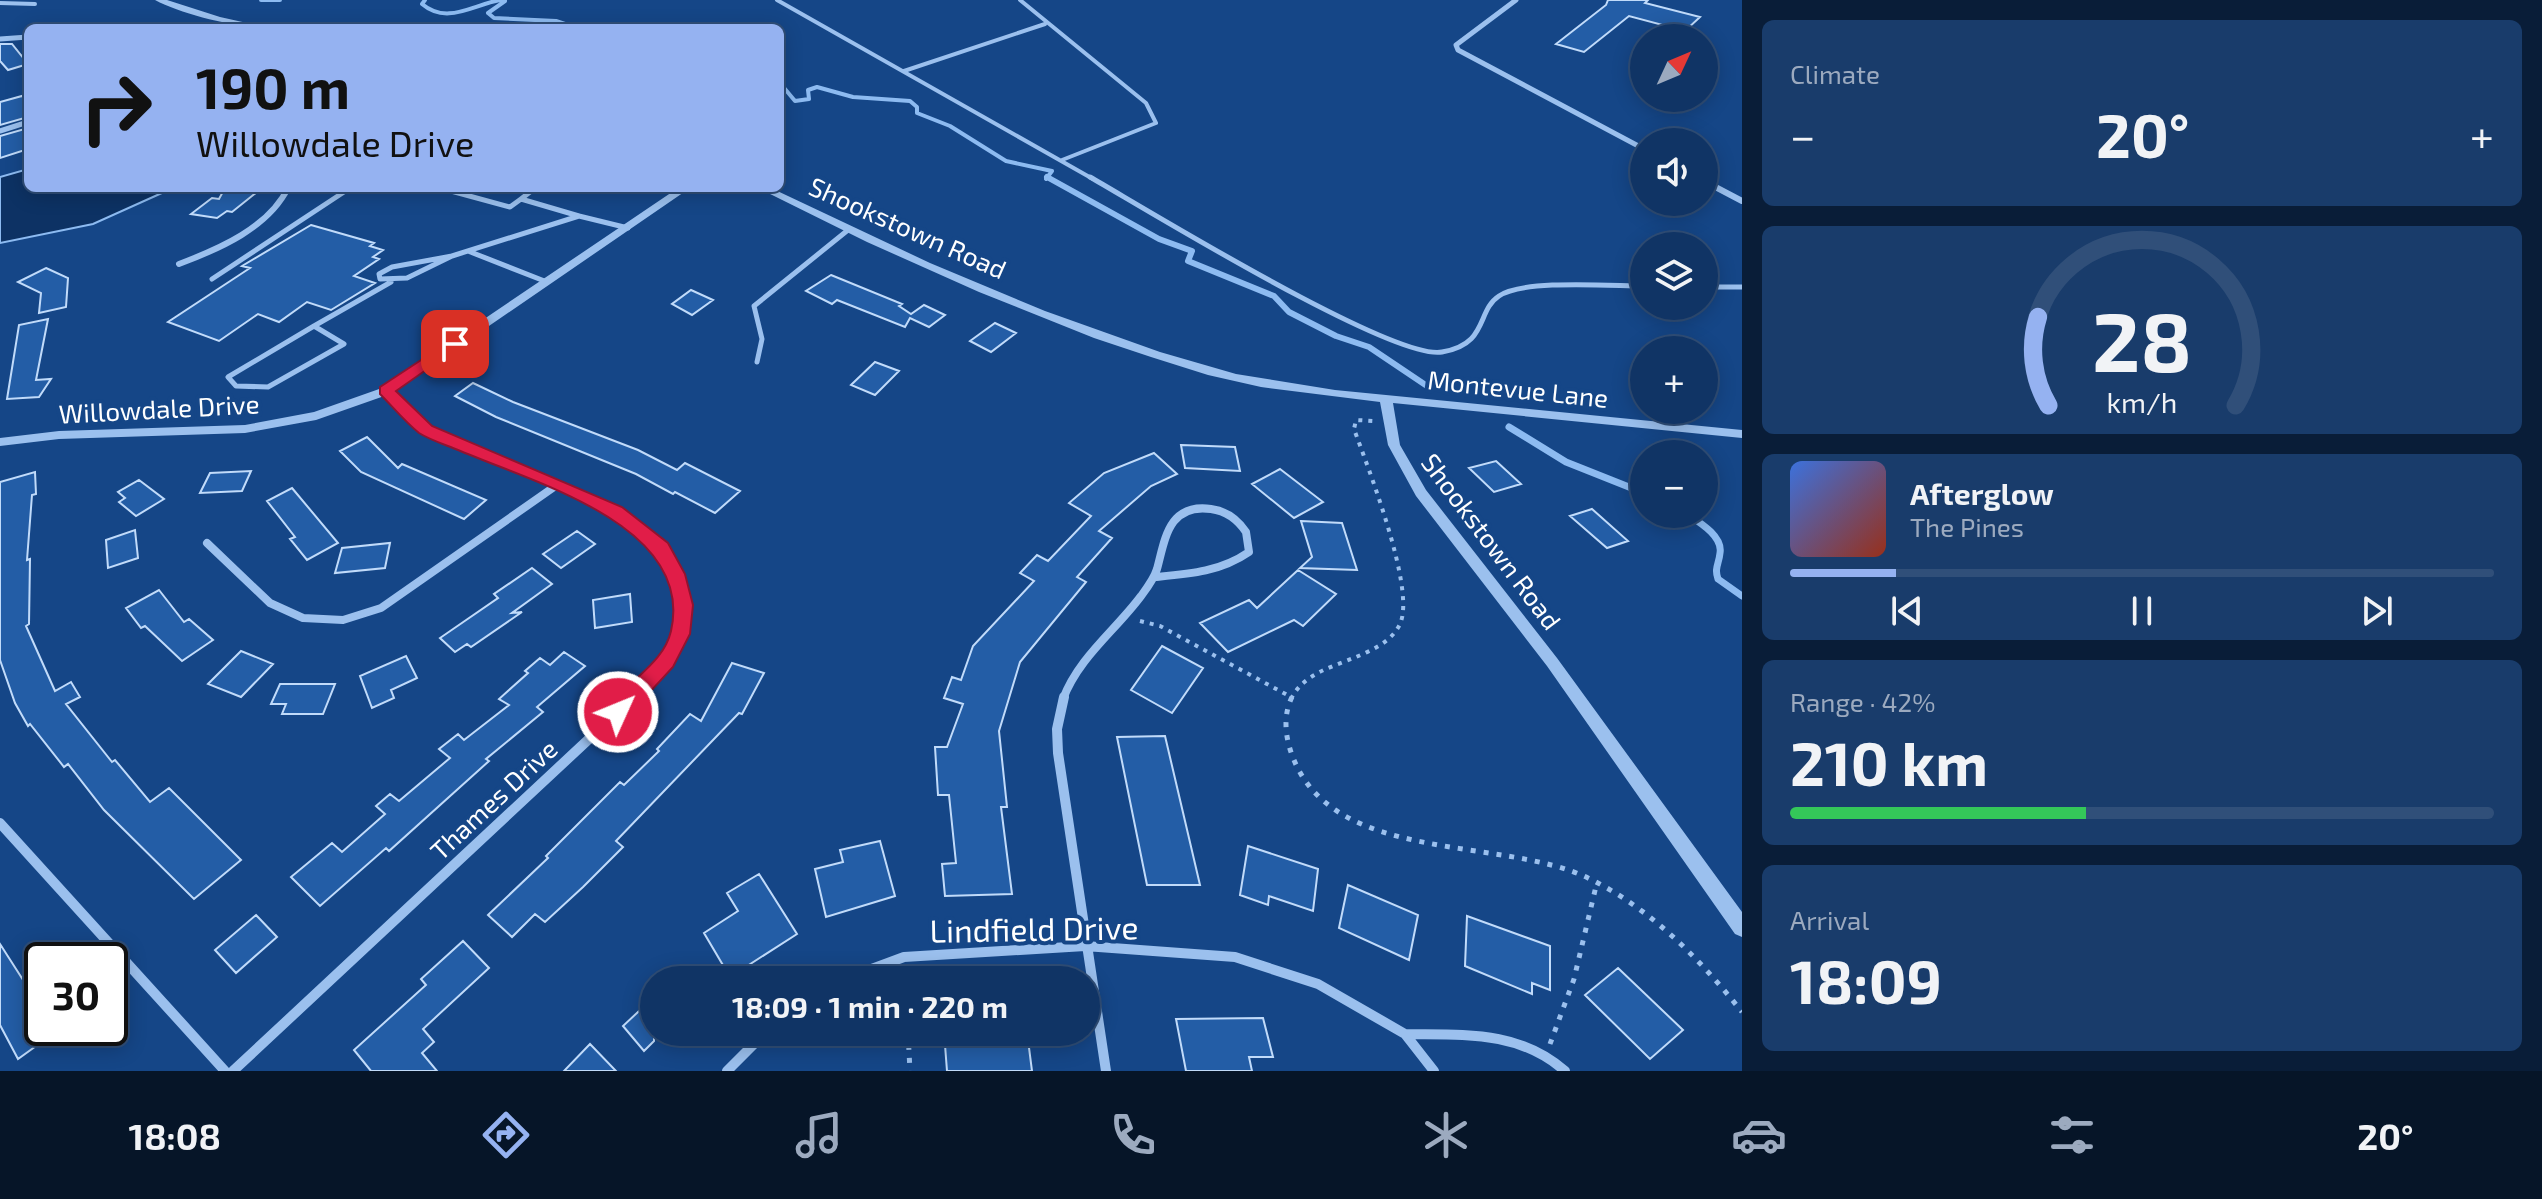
<!DOCTYPE html>
<html lang="en">
<head>
<meta charset="utf-8">
<style>
  :root { --surface:#103465; --page:#193c6b; --text:#f1f3f6; --muted:#9caabf; --line:#304f79; --accent:#95b2f1 }
  body { margin:0; font-family:"Exo 2",sans-serif; background:var(--page); color:var(--text); height:100vh; display:flex; flex-direction:column; font-size:30px; white-space:nowrap }
  * { box-sizing:border-box; margin:0 }
  p { font-size:26px; color:var(--muted) }
  .icon { flex:none; width:44px; height:44px; fill:none; stroke:currentColor; stroke-width:2; stroke-linecap:round; stroke-linejoin:round }
  .map { position:relative; flex:1; overflow:hidden }
  .side { display:flex; flex-direction:column; gap:20px; padding:20px; background:#091d38; width:800px }
  .side>* { flex:none }
  .guide { position:absolute; left:24px; top:24px; width:760px; height:168px; border-radius:12px; box-shadow:0 4px 20px #0003,0 0 0 2px var(--line); background:#95b2f1; color:#111; overflow:hidden }
  .needle { width:52px; rotate:46deg }
  .tools { position:absolute; left:1630px; top:24px; display:grid; gap:16px }
  .tools a { display:grid; place-items:center; width:88px; height:88px; border-radius:50%; background:var(--surface); box-shadow:0 4px 20px #0003,0 0 0 2px var(--line); font-size:40px }
  .speed { position:absolute; left:24px; top:942px; display:flex; gap:16px; font-size:40px; font-weight:700; text-align:center }
  .speed>* { display:grid; place-content:center; width:104px; height:104px; border-radius:50%; background:var(--surface); box-shadow:0 4px 20px #0003,0 0 0 2px var(--line); line-height:1 }
  .speed .limit { border:4px solid #111; border-radius:12px; background:#fff; color:#111 }
  .pin { position:absolute; display:grid; place-items:center; width:68px; height:68px; color:#fff; margin:-34px; border-radius:16px; box-shadow:0 4px 12px #0006 }
  .me { position:absolute; width:88px; margin:-44px; rotate:46deg; stroke-linejoin:round; filter:drop-shadow(0 0 6px #0008) }
  .turn { display:flex; align-items:center; gap:28px; height:168px; padding:0 40px; font-size:36px }
  .turn .icon { width:104px; height:104px; stroke-width:2.5 }
  .turn b { display:block; font-size:56px; line-height:68px }
  .big { font-size:60px; font-weight:700; line-height:1.1 }
  .side .tile { flex:1; display:flex; flex-direction:column; justify-content:center; gap:12px; min-width:0; padding:0 28px; border-radius:12px; background:var(--page) }
  .side .dial { align-items:center; gap:0 }
  .dial svg { height:208px; overflow:visible; fill:none; stroke:var(--line); stroke-width:7; stroke-linecap:round; text-anchor:middle }
  .dial text { fill:var(--text); stroke:none }
  .song { display:flex; align-items:center; gap:24px }
  .cover { width:96px; height:96px; border-radius:12px; background:linear-gradient(135deg,hsl(220 70% 55%),hsl(10 70% 35%)) }
  .played { height:8px; border-radius:4px; background:linear-gradient(90deg,var(--accent) 15%,var(--line) 15%) }
  .keys { display:flex; justify-content:space-around; direction:ltr }
  .heat { display:flex; justify-content:space-between; align-items:center; font-size:44px; direction:ltr }
  .charge { height:12px; border-radius:6px; background:linear-gradient(90deg,#34c759 42%,var(--line) 0) }
  .trip { position:absolute; left:640px; top:966px; width:460px; height:80px; border-radius:40px; background:var(--surface); box-shadow:0 4px 20px #0003,0 0 0 2px var(--line); font-weight:700; line-height:80px; text-align:center }
  .dock { display:flex; height:128px; justify-content:space-around; align-items:center; background:#061528; color:var(--muted) }
  .dock .icon { width:56px; height:56px }
  .dock .selected { color:var(--accent) }
  .dock b { font-size:36px; color:var(--text) }
  main { display:flex; flex:1; min-height:0 }
  .map>svg:first-child { display:block }
</style>
</head>
<body>
<main>
<div class="map">
<svg width="1742" height="1071" viewBox="0 0 1742 1071">
  <rect width="100%" height="100%" fill="#154687"/>
  <path fill="#0d3264" stroke="#8dbbf1" stroke-width="2" d="M 28,169 L 28,188 L 173,188 L 93,224 L 0,243 L 0,177 Z"/>
  <g fill="none" stroke-linecap="round" stroke-linejoin="round">
    <path stroke="#8dbbf1" stroke-width="4" d="M 261,0 L 280,0
      M 425,0 L 422,4 C 447,25 472,5 500,0 L 505,1 L 488,13 L 494,18 L 556,21 L 577,28
      M 780,83 L 795,101 L 809,99 L 808,90 L 817,87 L 853,97 L 910,101 L 917,107 L 917,113 L 950,126 L 1006,161 L 1052,171 L 1046,179"/>
    <path stroke="#8dbbf1" stroke-width="6" d="M 1047,177 L 1159,239 L 1192,251 L 1188,261 L 1274,296 L 1289,312 L 1336,336 L 1369,347 L 1430,388"/>
    <path stroke="#8dbbf1" stroke-width="7" d="M 1509,427 L 1566,462 L 1644,493
      M 1687,514 C 1699,522 1723,536 1720,553 C 1719,564 1714,568 1718,579 L 1742,596"/>
  </g>
  <path fill="#235da6" stroke="#c1dbfa" stroke-width="2" d="M 1608,0 L 1648,0 L 1645,3 L 1700,17 L 1685,31 L 1629,16 L 1584,52 L 1556,44 L 1606,5 Z
    M 0,44 L 12,44 L 28,64 L 8,70 L 0,61 Z
    M 22,96 L 28,103 L 28,117 L 0,125 L 0,102 Z
    M 28,128 L 28,149 L 0,158 L 0,136 Z
    M 225,188 L 262,188 L 232,212 L 227,211 L 217,218 L 191,214 L 212,198 L 219,199 Z
    M 311,225 L 374,243 L 370,246 L 383,250 L 373,257 L 379,259 L 354,276 L 375,283 L 331,310 L 307,302 L 279,322 L 258,314 L 219,341 L 168,322 L 250,268 L 242,266 Z
    M 46,268 L 68,278 L 66,307 L 39,313 L 41,293 L 18,282 Z
    M 831,275 L 902,304 L 899,306 L 911,314 L 924,305 L 945,315 L 929,327 L 910,318 L 905,327 L 837,300 L 832,304 L 806,291 Z
    M 691,290 L 713,300 L 692,315 L 672,304 Z
    M 48,319 L 36,380 L 51,379 L 39,397 L 7,399 L 19,325 Z
    M 995,323 L 1016,333 L 991,352 L 970,341 Z
    M 875,362 L 899,371 L 875,395 L 851,385 Z
    M 473,383 L 513,402 L 638,450 L 677,470 L 685,463 L 740,491 L 715,513 L 675,492 L 673,494 L 636,474 L 496,417 L 455,396 Z
    M 367,437 L 398,468 L 402,464 L 486,500 L 464,519 L 361,472 L 340,451 Z
    M 1181,445 L 1235,447 L 1240,471 L 1185,468 Z
    M 1154,453 L 1177,474 L 1151,486 L 1099,531 L 1112,538 L 1077,577 L 1086,582 L 1020,662 L 999,731 L 1007,807 L 1001,807 L 1012,894 L 945,896 L 942,864 L 956,863 L 949,795 L 938,795 L 935,747 L 947,747 L 963,704 L 944,698 L 952,677 L 961,680 L 973,646 L 1034,581 L 1020,573 L 1037,555 L 1048,561 L 1091,516 L 1069,503 L 1104,473 Z
    M 1496,461 L 1521,484 L 1494,492 L 1469,468 Z
    M 1280,469 L 1323,502 L 1294,518 L 1252,484 Z
    M 251,471 L 242,491 L 200,493 L 210,473 Z
    M 35,472 L 36,494 L 32,495 L 27,560 L 30,559 L 29,624 L 26,626 L 55,691 L 71,682 L 80,697 L 66,704 L 112,762 L 115,760 L 150,802 L 169,788 L 241,860 L 194,899 L 104,810 L 68,764 L 64,767 L 30,724 L 28,726 L 15,703 L 0,660 L 0,482 Z
    M 139,480 L 164,499 L 136,516 L 119,502 L 125,498 L 118,492 Z
    M 292,488 L 338,543 L 307,560 L 290,539 L 295,537 L 267,501 Z
    M 1592,509 L 1628,541 L 1607,548 L 1570,516 Z
    M 1301,521 L 1342,523 L 1357,570 L 1300,568 L 1312,557 Z
    M 135,530 L 138,558 L 108,568 L 106,540 Z
    M 577,531 L 595,544 L 561,568 L 543,554 Z
    M 390,543 L 385,568 L 335,573 L 342,548 Z
    M 532,568 L 552,584 L 512,613 L 522,612 L 471,647 L 467,644 L 455,652 L 440,638 L 498,598 L 494,594 Z
    M 1298,570 L 1336,594 L 1303,626 L 1294,620 L 1228,652 L 1200,623 L 1249,600 L 1257,608 Z
    M 159,590 L 184,622 L 189,619 L 213,640 L 182,661 L 145,626 L 141,628 L 126,608 Z
    M 630,594 L 632,622 L 595,628 L 593,600 Z
    M 1162,646 L 1203,668 L 1172,713 L 1131,690 Z
    M 241,651 L 273,664 L 241,697 L 208,684 Z
    M 564,652 L 585,666 L 537,707 L 543,712 L 486,759 L 489,761 L 389,851 L 386,848 L 320,906 L 291,877 L 332,843 L 342,852 L 385,814 L 376,806 L 390,794 L 399,801 L 450,758 L 439,749 L 458,734 L 464,740 L 509,705 L 499,699 L 528,673 L 525,671 L 540,658 L 550,665 Z
    M 406,656 L 417,678 L 391,690 L 394,698 L 372,708 L 360,676 Z
    M 732,663 L 764,673 L 742,714 L 739,713 L 616,841 L 623,847 L 583,887 L 545,922 L 535,914 L 512,937 L 488,915 L 548,858 L 546,856 L 620,782 L 624,785 L 659,751 L 657,749 L 690,714 L 701,721 Z
    M 280,684 L 335,684 L 323,714 L 282,714 L 286,704 L 271,704 Z
    M 1165,736 L 1185,821 L 1200,885 L 1147,885 L 1117,737 Z
    M 880,841 L 895,896 L 826,917 L 815,869 L 843,862 L 840,850 Z
    M 1248,846 L 1318,869 L 1313,911 L 1269,896 L 1268,905 L 1240,895 Z
    M 759,874 L 797,934 L 730,977 L 704,933 L 738,911 L 727,893 Z
    M 1348,885 L 1418,915 L 1409,960 L 1339,928 Z
    M 256,915 L 277,937 L 236,973 L 215,950 Z
    M 1467,916 L 1550,946 L 1550,990 L 1532,983 L 1532,994 L 1465,966 Z
    M 463,941 L 489,968 L 423,1029 L 434,1042 L 422,1053 L 437,1071 L 371,1071 L 354,1050 L 426,985 L 421,979 Z
    M 0,944 L 34,997 L 42,991 L 42,1028 L 61,1028 L 18,1059 L 0,1025 Z
    M 1618,968 L 1683,1030 L 1650,1059 L 1585,995 Z
    M 654,997 L 654,1041 L 644,1051 L 623,1026 Z
    M 1263,1018 L 1273,1057 L 1249,1057 L 1252,1071 L 1186,1071 L 1176,1019 Z
    M 944,1032 L 1027,1032 L 1032,1071 L 947,1071 Z
    M 590,1044 L 616,1071 L 564,1071 Z"/>
  <g fill="none" stroke-linecap="round" stroke-linejoin="round">
    <path stroke="#9bc0ee" stroke-width="4" stroke-dasharray="4 6" stroke-linecap="butt" d="M 1140,621 L 1160,626 L 1291,697
      M 1291,699 C 1303,674 1332,667 1356,657 C 1373,650 1392,641 1400,624 C 1416,589 1368,468 1354,429 L 1356,420 L 1373,421"/>
    <path stroke="#9bc0ee" stroke-width="5" stroke-dasharray="5 8" stroke-linecap="butt" d="M 1292,697 C 1283,715 1285,736 1292,755 C 1332,865 1501,836 1588,878 C 1650,908 1699,958 1742,1012
      M 908,1032 L 910,1071
      M 1550,1044 L 1574,979 L 1597,882"/>
    <path stroke="#9bc0ee" stroke-width="4" d="M 777,0 L 1093,179
      M 1020,0 L 1146,103 L 1156,123 L 1062,160
      M 0,3 L 35,4
      M 904,71 L 1045,24"/>
    <path stroke="#9bc0ee" stroke-width="5" d="M 1090,177 C 1146,209 1393,361 1442,352 C 1489,344 1476,311 1499,296 C 1524,279 1612,286 1644,286
      M 440,188 L 510,207 L 521,199
      M 535,188 L 521,199 L 579,216
      M 468,251 L 547,282
      M 452,256 L 407,278 L 380,279 L 379,274 L 392,267 Z
      M 452,256 L 579,216 L 628,228
      M 212,279 L 350,188
      M 1704,287 L 1742,287
      M 314,326 L 344,344 L 268,387 L 236,386 L 228,377 Z
      M 314,326 L 391,282
      M 757,362 L 762,339 L 754,306 L 848,230"/>
    <path stroke="#9bc0ee" stroke-width="5" d="M 1516,0 L 1456,45 L 1458,50 L 1644,149
      M 0,39 L 28,37
      M 0,131 L 28,122"/>
    <path stroke="#9bc0ee" stroke-width="6" d="M 1704,181 L 1742,201
      M 179,264 C 219,249 268,228 288,188
      M 386,391 L 402,407"/>
    <path stroke="#9bc0ee" stroke-width="8" d="M 400,405 L 426,430 L 616,511 L 658,548 L 678,579 L 684,614 L 681,634 L 671,655 L 632,699
      M 207,543 L 270,603 L 303,618 L 343,620 L 381,608 L 554,487
      M 1063,699 C 1079,657 1115,631 1141,596 C 1147,588 1154,579 1157,569 C 1165,540 1168,503 1211,509 C 1226,511 1238,520 1246,532 L 1249,552 C 1220,572 1189,574 1155,577"/>
    <path stroke="#9bc0ee" stroke-width="10" d="M 1064,697 L 1057,729 L 1058,753 L 1106,1071
      M 0,823 L 225,1071
      M 842,980 L 904,957 L 1085,946 L 1235,957 L 1318,984 L 1405,1034 L 1434,1071
      M 1405,1034 C 1463,1035 1519,1030 1565,1071
      M 233,1071 L 634,697
      M 727,1071 L 766,1032"/>
    <path fill="#9bc0ee" fill-rule="evenodd" d="M 155,0 L 167,0 L 220,17 L 270,28 C 238,28 183,15 155,0 Z
      M 678,188 L 690,188 L 390,394 L 316,420 L 245,433 L 59,439 L 0,446 L 0,438 L 59,431 L 245,425 L 314,412 L 382,388 Z
      M 758,188 L 771,188 L 930,263 L 1045,311 L 1160,352 L 1236,374 L 1335,390 L 1742,430 L 1742,438 L 1393,403 L 1400,445 L 1426,490 L 1557,658 L 1742,912 L 1742,937 L 1735,934 L 1547,666 L 1416,496 L 1388,445 L 1380,402 L 1261,387 L 1208,375 L 1151,357 L 1094,338 L 979,292 L 867,242 Z"/>
  </g>
  <path fill="#e11d48" stroke="#92132f" stroke-width="2" d="M 450,341 L 463,344 L 396,391 L 432,426 L 622,507 L 668,543 L 685,574 L 693,605 L 690,634 L 673,667 L 626,718 L 618,721 L 608,712 C 623,682 663,666 671,631 C 695,525 532,482 458,450 C 446,445 430,440 419,433 C 405,422 393,407 380,394 L 380,387 Z"/>
  <g text-anchor="middle" dominant-baseline="central" stroke-width="8" stroke-linejoin="round" paint-order="stroke">
    <g font-size="26" fill="#fff" stroke="#154687">
      <text transform="translate(908 227) rotate(24)">Shookstown Road</text>
      <text transform="translate(1518 388) rotate(6)">Montevue Lane</text>
      <text transform="translate(159 408) rotate(-3)">Willowdale Drive</text>
      <text transform="translate(1492 541) rotate(53)">Shookstown Road</text>
      <text transform="translate(493 799) rotate(-43)">Thames Drive</text>
    </g>
    <g font-size="32" fill="#fff" stroke="#154687">
      <text transform="translate(1034 928) rotate(-1)">Lindfield Drive</text>
    </g>
  </g>
</svg>
<div class="tools">
<a><svg class="needle" viewBox="-14 -14 28 28"><path d="M0-13l5 13h-10z" fill="#e53935"/><path d="M0 13l5-13h-10z" fill="#9caabf"/></svg></a>
<a><svg class="icon" aria-label="sound" viewBox="0 0 24 24"><path d="M4 9h4l5-4v14l-5-4H4zM17 9q2 3 0 6"/></svg></a>
<a><svg class="icon" aria-label="layers" viewBox="0 0 24 24"><path d="M12 4l9 5-9 5-9-5zM3 14l9 5 9-5"/></svg></a>
<a>+</a>
<a>−</a>
</div>
<div class="speed"><div class="limit">30</div></div>
<div class="pin" style="left:455px;top:344px;background:#d93025"><svg class="icon" aria-label="arrive" viewBox="0 0 24 24"><path d="M6 21V4h12l-3 4 3 4H6"/></svg></div>
<svg class="me" style="left:618px;top:712px" viewBox="-20 -20 40 40"><circle r="17" fill="#e11d48" stroke="#fff" stroke-width="3"/><path d="M0-11L8 9 0 5-8 9z" fill="#fff"/></svg>
<div class="trip">18:09 · 1 min · 220 m</div>
<div class="guide">
<div class="turn"><svg class="icon" aria-label="right" viewBox="0 0 24 24"><path d="M7 20v-9h11M14 6l5 5-5 5"/></svg><div><b>190 m</b>Willowdale Drive</div></div>
</div>
</div>
<section class="side">
<div class="tile"><p>Climate</p>
<div class="heat"><a>−</a><b class="big">20°</b><a>+</a></div>
</div>
<div class="tile dial"><svg viewBox="0 0 100 80">
<path d="M14 69A42 42 0 1 1 86 69"/>
<path d="M14 69A42 42 0 0 1 10 35" stroke="#95b2f1"/>
<text x="50" y="56" font-size="32" font-weight="700">28</text>
<text x="50" y="72" font-size="11">km/h</text>
</svg></div>
<div class="tile">
<div class="song"><i class="cover"></i><div><b>Afterglow</b><p>The Pines</p></div></div>
<div class="played"></div>
<div class="keys"><svg class="icon" aria-label="previous" viewBox="0 0 24 24"><path d="M18 5L8 12l10 7zM5 5v14"/></svg><svg class="icon" aria-label="pause" viewBox="0 0 24 24"><path d="M8 5v14M16 5v14"/></svg><svg class="icon" aria-label="next" viewBox="0 0 24 24"><path d="M6 5l10 7-10 7zM19 5v14"/></svg></div>
</div>
<div class="tile"><p>Range · 42%</p><b class="big">210 km</b><div class="charge"></div></div>
<div class="tile"><p>Arrival</p><b class="big">18:09</b></div>
</section>
</main>
<nav class="dock">
<b>18:08</b>
<svg class="icon selected" aria-label="directions" viewBox="0 0 24 24"><path d="M12 3l9 9-9 9-9-9zM9 14v-3h6M13 9l2 2-2 2"/></svg>
<svg class="icon" aria-label="music" viewBox="0 0 24 24"><path d="M9 18V5l10-2v13"/><circle cx="6" cy="18" r="3"/><circle cx="16" cy="16" r="3"/></svg>
<svg class="icon" aria-label="phone" viewBox="0 0 24 24"><path d="M5 4h4l2 5-3 2q2 4 5 5l2-3 5 2v4C11 20 4 13 5 4z"/></svg>
<svg class="icon" aria-label="climate" viewBox="0 0 24 24"><path d="M12 3v18M4 7l16 10M4 17L20 7"/></svg>
<svg class="icon" aria-label="car" viewBox="0 0 24 24"><path d="M5 17H2v-5l4-1 3-4h7l3 4 3 1v5h-3M9 17h6M6 11h13"/><circle cx="7" cy="17" r="2"/><circle cx="17" cy="17" r="2"/></svg>
<svg class="icon" aria-label="filters" viewBox="0 0 24 24"><path d="M4 7h16M4 17h16"/><circle cx="9" cy="7" r="2"/><circle cx="15" cy="17" r="2"/></svg>
<b>20°</b>
</nav>
</body>
</html>
